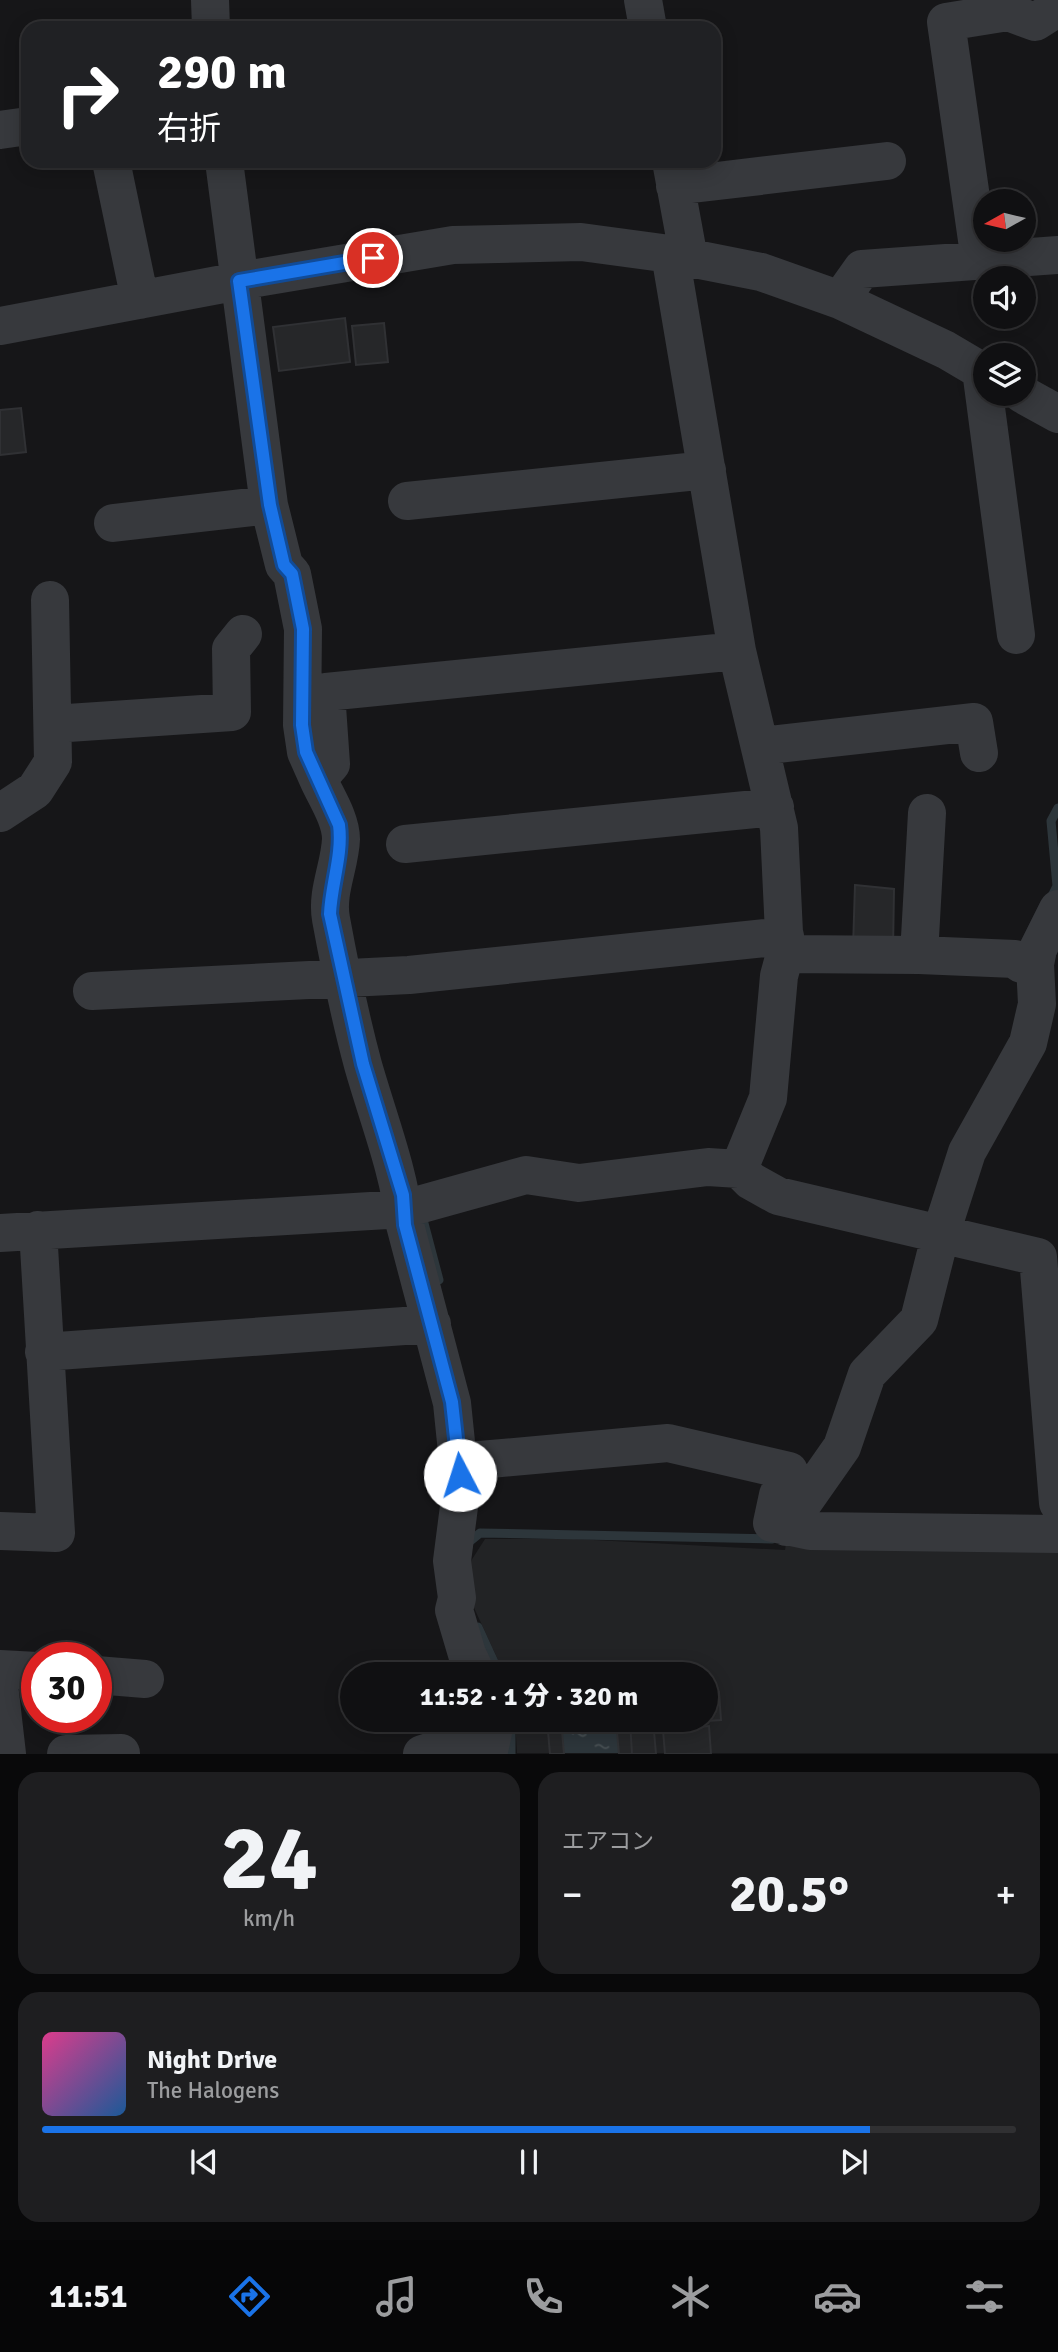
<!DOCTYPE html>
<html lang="ja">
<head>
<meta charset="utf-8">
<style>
  :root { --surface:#101012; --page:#1e1e20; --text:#f1f3f6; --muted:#9c9d9f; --line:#303032; --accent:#1a73e8 }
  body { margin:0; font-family:Signika,"Noto Sans JP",sans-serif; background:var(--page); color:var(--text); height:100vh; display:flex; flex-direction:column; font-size:26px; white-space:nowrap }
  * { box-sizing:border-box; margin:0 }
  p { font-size:23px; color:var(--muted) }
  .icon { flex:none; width:38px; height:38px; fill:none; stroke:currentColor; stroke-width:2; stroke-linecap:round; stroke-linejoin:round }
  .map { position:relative; height:1754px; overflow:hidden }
  .sheet { display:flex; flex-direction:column; gap:18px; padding:18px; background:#09090a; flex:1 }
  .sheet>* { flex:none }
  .hud { position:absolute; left:21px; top:21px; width:700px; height:147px; border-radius:21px; box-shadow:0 4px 18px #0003,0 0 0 2px var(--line); background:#202124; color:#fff; overflow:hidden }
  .needle { width:46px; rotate:262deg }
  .buttons { position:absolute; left:973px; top:189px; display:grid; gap:14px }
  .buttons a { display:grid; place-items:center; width:63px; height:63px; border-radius:50%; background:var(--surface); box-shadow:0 4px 18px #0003,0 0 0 2px var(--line); font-size:35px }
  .speed { position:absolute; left:21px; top:1642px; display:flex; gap:14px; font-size:35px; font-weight:700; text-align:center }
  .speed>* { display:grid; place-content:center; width:91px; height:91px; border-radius:50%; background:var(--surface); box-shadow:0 4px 18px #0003,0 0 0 2px var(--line); line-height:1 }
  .speed .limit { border:10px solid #d22; background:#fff; color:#111 }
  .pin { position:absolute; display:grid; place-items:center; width:60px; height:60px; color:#fff; margin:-30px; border:4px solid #fff; border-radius:50%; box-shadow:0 2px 7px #0007 }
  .me { position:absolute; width:77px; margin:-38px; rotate:355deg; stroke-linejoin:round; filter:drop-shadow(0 0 5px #0008) }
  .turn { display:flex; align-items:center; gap:24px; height:147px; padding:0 21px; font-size:32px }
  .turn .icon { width:91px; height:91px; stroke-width:2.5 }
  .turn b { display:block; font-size:49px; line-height:60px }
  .big { font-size:52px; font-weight:800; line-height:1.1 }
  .sheet .card { flex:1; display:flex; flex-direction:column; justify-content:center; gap:10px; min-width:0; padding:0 24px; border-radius:21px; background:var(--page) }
  .sheet .dial { align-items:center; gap:0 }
  .dial b { font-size:91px; line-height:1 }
  .song { display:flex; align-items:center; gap:21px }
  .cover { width:84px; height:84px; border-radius:10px; background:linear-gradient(135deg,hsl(330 70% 55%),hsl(210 70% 35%)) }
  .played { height:7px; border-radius:4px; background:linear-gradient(90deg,var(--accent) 85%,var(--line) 85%) }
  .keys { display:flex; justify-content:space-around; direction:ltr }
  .heat { display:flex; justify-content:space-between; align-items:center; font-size:38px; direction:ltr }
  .sheet .tiles { flex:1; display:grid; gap:18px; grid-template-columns:1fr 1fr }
  .card:last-child { grid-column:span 2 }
  .trip { position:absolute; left:340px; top:1662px; width:378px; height:70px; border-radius:35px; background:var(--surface); box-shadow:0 4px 18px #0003,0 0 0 2px var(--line); font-weight:800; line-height:70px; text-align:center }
  .menu { display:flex; height:112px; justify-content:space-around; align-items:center; background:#060607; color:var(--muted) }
  .menu .icon { width:49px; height:49px }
  .menu .on { color:var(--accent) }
  .menu b { font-size:32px; color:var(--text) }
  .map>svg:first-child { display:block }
</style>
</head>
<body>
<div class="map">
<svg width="1058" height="1754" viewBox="0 0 1058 1754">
  <defs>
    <pattern id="water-ripples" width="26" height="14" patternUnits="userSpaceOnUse" patternTransform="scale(1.75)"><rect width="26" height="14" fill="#2d363b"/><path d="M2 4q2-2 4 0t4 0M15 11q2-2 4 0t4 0" fill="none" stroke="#495155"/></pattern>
  </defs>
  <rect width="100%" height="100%" fill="#161618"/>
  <path fill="#222325" d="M 485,1539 L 575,1539 L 785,1550 L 786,1543 L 1058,1551 L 1058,1753 L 517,1753 L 515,1720 L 705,1720 L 705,1675 L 511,1675 L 503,1671 L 470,1599 L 469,1564 Z"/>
  <path fill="url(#water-ripples)" d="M 561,1720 L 616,1720 L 619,1753 L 564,1753 Z"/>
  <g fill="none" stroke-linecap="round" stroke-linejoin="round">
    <path stroke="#2d363b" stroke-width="9" d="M 1050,900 L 1057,886 L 1051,821 L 1058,808
      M 421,1212 L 439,1280
      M 468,1547 L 469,1542 L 480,1533 L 772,1539
      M 478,1627 L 500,1675
      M 511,1731 L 511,1754"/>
  </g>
  <path fill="#262729" stroke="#303134" stroke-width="2" d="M 345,318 L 350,362 L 279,371 L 273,327 Z
    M 384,323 L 388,362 L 356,365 L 352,326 Z
    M 21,408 L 26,452 L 0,455 L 0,410 Z
    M 855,885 L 894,889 L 893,950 L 853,948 Z
    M 719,1692 L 721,1720 L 663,1724 L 663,1720 L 705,1720 L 705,1693 Z
    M 547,1720 L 561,1720 L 564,1754 L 550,1754 Z
    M 616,1720 L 630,1720 L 632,1754 L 619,1754 Z
    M 630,1720 L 653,1720 L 656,1754 L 632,1754 Z
    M 709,1726 L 711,1754 L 665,1754 L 663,1730 Z"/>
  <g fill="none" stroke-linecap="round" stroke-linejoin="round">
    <path stroke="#37393d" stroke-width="38" d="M 210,0 L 211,28
      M 643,0 L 648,28
      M 0,130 L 28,126
      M 111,161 L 140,300
      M 224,161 L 269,505 L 284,565 L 292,574 L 303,629 L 302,725 L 306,752 L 318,779 L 331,764 L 326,692 L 737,651 L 670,254
      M 671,161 L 689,259
      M 675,186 L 887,161
      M 980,261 L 946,22 L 1008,12 L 1035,22 L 1056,9
      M 840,300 L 862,269 L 1058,255
      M 0,326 L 239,281 L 453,245 L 581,242 L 670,254 L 761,272 L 840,300 L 946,350 L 985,373
      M 981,370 L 1016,635
      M 1022,394 L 1058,414
      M 407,501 L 707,470
      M 113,523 L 269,505
      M 737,651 L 779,828 L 785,954 L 919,955 L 1015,959 L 1021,964 L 1035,964
      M 53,724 L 232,712 L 231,649 L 243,634
      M 760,746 L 974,722 L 979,753
      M 318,779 C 326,797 341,819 341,839 C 340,866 326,892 331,919 C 340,968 350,1017 363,1065 C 378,1118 399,1170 405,1225 L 452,1403 L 461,1491 L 452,1561 L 457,1598 L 454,1610 L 467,1654 L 477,1675
      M 0,813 L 35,790 L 53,762 L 50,600
      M 405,844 L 775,807
      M 919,955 L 927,813
      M 92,991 L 409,975 L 785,936
      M 739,1169 L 768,1098 L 779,976 L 785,954
      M 0,1233 L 404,1209 L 526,1175 L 579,1183 L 708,1167 L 739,1169 L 751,1181 L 778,1196 L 1038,1257 L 1058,1503
      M 44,1352 L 432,1324
      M 458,1458 L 480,1460 L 668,1443 L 789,1471 L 778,1495 L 772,1523 L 810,1531 L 1058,1534
      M 786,1527 L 842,1447 L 867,1374 L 919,1320 L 941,1233 L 967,1152 L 1028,1043 L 1037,1004 L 1035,964 L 1038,949 L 1058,909
      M 0,1531 L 56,1533 L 38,1230
      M 0,1669 L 37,1671
      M 96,1675 L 145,1679
      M 0,1693 L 7,1754
      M 66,1754 L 121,1753
      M 422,1754 L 441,1748 L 489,1751 L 494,1728 L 492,1720"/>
  </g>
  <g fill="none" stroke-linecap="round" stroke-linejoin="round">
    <g stroke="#114b97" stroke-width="18">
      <path id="route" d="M 373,258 L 239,281 L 270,505 L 284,565 L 292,574 L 303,629 L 302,725 L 306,752 L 339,825 C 343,854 331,885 330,914 L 363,1064 L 403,1195 L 405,1225 L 452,1402 L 460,1475"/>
    </g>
    <use href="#route" stroke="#1a73e8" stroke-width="12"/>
  </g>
</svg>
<div class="buttons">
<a><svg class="needle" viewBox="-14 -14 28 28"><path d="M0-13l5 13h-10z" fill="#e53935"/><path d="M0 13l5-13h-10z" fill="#9c9d9f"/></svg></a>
<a><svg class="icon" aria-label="sound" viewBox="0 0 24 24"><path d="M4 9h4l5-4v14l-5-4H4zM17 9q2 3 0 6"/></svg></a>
<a><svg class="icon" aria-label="layers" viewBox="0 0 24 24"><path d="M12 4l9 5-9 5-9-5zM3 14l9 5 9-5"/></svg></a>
</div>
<div class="speed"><div class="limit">30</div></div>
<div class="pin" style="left:373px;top:258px;background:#d93025"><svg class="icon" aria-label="arrive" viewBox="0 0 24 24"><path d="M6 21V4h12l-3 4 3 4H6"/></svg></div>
<svg class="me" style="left:460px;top:1475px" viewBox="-20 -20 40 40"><circle r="19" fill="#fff"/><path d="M0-13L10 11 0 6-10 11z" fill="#1a73e8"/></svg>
<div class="trip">11:52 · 1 分 · 320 m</div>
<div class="hud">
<div class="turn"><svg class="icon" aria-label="right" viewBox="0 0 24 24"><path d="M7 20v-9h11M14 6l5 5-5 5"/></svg><div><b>290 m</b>右折</div></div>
</div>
</div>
<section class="sheet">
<div class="tiles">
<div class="card dial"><b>24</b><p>km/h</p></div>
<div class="card"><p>エアコン</p>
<div class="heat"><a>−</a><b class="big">20.5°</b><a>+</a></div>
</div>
<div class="card">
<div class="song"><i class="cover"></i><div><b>Night Drive</b><p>The Halogens</p></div></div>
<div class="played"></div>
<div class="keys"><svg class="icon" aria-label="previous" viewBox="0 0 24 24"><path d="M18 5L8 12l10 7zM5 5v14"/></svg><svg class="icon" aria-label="pause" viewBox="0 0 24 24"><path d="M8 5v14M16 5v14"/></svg><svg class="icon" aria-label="next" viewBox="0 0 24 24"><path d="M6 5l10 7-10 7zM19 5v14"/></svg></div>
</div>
</div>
</section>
<nav class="menu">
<b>11:51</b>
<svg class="icon on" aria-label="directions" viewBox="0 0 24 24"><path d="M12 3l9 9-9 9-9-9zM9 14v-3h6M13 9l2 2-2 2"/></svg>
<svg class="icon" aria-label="music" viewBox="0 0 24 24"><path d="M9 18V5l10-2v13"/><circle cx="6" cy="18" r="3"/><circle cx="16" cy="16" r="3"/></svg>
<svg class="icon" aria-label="phone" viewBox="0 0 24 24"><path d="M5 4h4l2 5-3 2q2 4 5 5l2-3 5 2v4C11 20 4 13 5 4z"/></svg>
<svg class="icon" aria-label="climate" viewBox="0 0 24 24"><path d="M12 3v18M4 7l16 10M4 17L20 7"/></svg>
<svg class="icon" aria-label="car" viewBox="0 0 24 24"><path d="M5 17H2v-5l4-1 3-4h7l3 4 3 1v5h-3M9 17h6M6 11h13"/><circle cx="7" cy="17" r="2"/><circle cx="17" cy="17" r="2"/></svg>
<svg class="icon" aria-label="filters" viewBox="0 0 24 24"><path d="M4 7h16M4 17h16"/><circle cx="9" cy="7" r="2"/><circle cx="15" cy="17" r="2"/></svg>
</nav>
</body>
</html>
